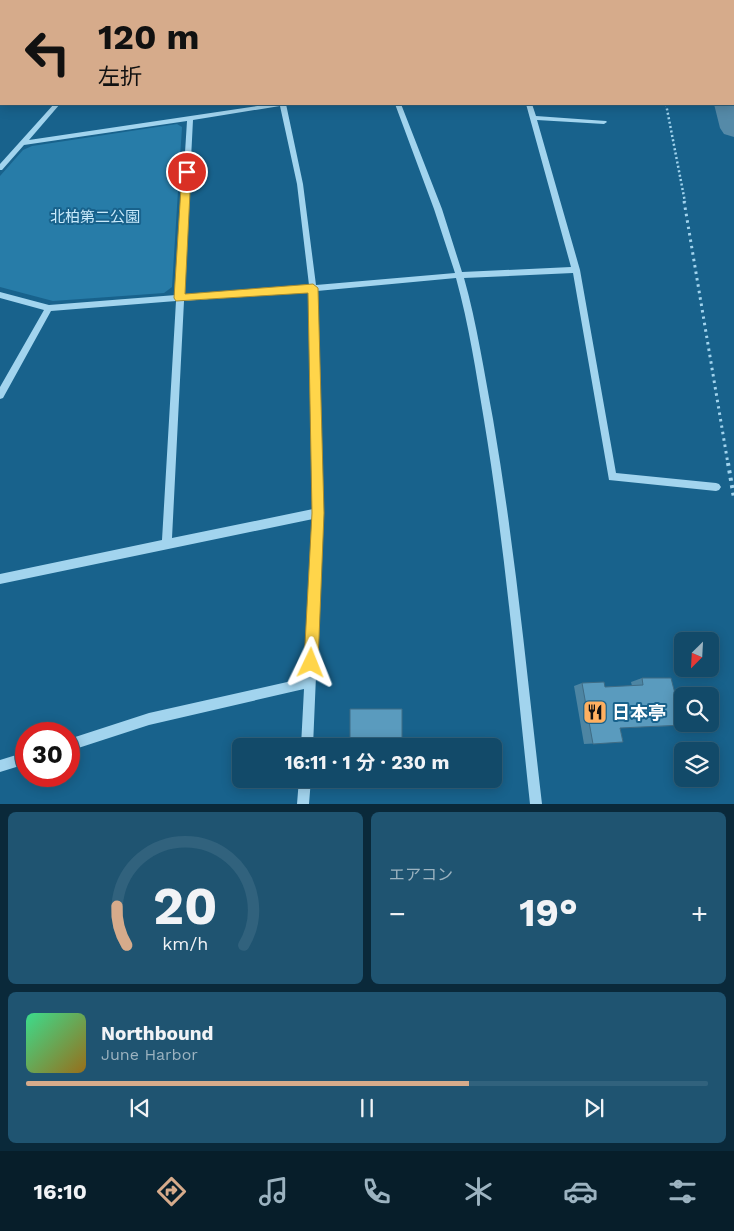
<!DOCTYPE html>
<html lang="ja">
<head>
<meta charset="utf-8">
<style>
  :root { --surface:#124a69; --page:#1f5471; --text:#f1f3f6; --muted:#9cb3c0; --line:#31627d; --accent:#d6ab8b }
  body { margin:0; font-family:"Work Sans","Noto Sans JP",sans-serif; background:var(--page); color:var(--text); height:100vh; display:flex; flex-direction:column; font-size:19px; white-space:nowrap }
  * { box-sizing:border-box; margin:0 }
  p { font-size:16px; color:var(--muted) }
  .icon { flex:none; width:28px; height:28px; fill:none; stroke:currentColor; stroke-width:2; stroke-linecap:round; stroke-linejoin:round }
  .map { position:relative; height:804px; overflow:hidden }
  .panel { display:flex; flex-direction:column; gap:8px; padding:8px; background:#0a293a; flex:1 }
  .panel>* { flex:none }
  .hud { position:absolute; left:0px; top:0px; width:735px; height:105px; box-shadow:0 2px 12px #0003,0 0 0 1px var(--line); background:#d6ab8b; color:#111; overflow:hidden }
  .needle { width:32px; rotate:204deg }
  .buttons { position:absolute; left:674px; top:632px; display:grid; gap:10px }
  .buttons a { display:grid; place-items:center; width:45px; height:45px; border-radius:8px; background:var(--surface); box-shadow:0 2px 12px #0003,0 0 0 1px var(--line); font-size:25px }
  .speed { position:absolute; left:15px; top:722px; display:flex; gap:10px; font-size:25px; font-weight:700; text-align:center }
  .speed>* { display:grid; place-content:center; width:65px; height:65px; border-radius:50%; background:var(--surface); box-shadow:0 2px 12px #0003,0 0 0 1px var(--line); line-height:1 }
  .speed .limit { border:8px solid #d22; background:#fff; color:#111 }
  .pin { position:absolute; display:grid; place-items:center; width:42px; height:42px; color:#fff; margin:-21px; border:2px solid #fff; border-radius:50%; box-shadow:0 1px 5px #0007 }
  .me { position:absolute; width:55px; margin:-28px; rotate:2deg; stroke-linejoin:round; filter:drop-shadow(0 0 4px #0008) }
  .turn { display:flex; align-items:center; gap:18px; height:105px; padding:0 15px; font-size:22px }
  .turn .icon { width:65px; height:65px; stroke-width:2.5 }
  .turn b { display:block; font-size:35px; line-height:42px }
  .big { font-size:38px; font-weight:700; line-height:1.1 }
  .panel .tile { flex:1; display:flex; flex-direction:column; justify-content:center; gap:8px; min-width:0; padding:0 18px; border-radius:8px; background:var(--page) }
  .panel .dial { align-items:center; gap:0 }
  .dial svg { height:130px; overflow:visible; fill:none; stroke:var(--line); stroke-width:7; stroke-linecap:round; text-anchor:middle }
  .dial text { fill:var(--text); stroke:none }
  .song { display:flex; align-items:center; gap:15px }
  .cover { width:60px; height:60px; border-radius:8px; background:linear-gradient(135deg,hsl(150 70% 55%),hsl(40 70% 35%)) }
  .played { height:5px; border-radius:2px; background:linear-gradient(90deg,var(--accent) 65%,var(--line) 65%) }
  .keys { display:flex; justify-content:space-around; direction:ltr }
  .heat { display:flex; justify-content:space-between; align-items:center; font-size:28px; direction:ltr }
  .panel .tiles { flex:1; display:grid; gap:8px; grid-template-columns:1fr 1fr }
  .tile:last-child { grid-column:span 2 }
  .trip { position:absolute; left:232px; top:738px; width:270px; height:50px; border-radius:8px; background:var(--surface); box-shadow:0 2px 12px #0003,0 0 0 1px var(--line); font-weight:700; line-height:50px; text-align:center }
  .dock { display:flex; height:80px; justify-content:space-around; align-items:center; background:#071e2a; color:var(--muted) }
  .dock .icon { width:35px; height:35px }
  .dock .current { color:var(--accent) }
  .dock b { font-size:22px; color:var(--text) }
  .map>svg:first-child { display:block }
</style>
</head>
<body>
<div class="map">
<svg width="734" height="804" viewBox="0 0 734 804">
  <rect width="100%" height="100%" fill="#18628c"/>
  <path fill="#277ca8" d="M 177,124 L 182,127 L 172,287 L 164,293 L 53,301 L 0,287 L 0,176 L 23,150 L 32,146 Z"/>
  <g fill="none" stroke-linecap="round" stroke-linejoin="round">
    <path fill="#558aa8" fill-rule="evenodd" d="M 679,0 L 703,0 L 704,1 L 680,1 Z
      M 734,97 L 734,137 L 724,134 L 720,128 L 714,104 L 734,104 Z"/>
    <path stroke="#a2d4ee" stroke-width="2.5" stroke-dasharray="2 2.5" stroke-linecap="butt" d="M 666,104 L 685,202"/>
    <path stroke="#a2d4ee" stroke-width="3" stroke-dasharray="2.5 4" stroke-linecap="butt" d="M 684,201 L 728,464"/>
    <path stroke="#a2d4ee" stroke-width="4" stroke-dasharray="3 4.5" stroke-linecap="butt" d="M 728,463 L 734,498"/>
    <path fill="#a2d4ee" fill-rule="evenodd" d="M 23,0 L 29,0 L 29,1 L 23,1 Z
      M 179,0 L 193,0 L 192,1 L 178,1 Z
      M 243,0 L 249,0 L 249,1 L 243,1 Z
      M 346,0 L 352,0 L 353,1 L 347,1 Z
      M 457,0 L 463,0 L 464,1 L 458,1 Z
      M 619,0 L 625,0 L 625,1 L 619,1 Z
      M 1,29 L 1,33 L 0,34 L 0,30 Z
      M 0,57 L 1,57 L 1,61 L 0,61 Z
      M 54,104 L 60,104 L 29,140 L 271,104 L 286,104 L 303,184 L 316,285 L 455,273 L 434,209 L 395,104 L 401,104 L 442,209 L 462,272 L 571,267 L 526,104 L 532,104 L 536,116 L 606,121 L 607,122 L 604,124 L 537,120 L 580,270 L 616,473 L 716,483 L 719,484 L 721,487 L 719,490 L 716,491 L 609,480 L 573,273 L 464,278 C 477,324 484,372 493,419 C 515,547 527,675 542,804 L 530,804 C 516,675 505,547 484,420 C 476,372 469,325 456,278 L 317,291 L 323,513 L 313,746 L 301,746 L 304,689 L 149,725 L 69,751 L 69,739 L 149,713 L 305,678 L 313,519 L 0,584 L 0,574 L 162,540 L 176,301 L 51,311 L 3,398 L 0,399 L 0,387 L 44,310 L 0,298 L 0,292 L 49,305 L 176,295 L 187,121 L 24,145 L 2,170 L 0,170 L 0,164 ZM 280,106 L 297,184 L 309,285 L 184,295 L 193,120 ZM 309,291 L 313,509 L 172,538 L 184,301 Z
      M 26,752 L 26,764 L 0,772 L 0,760 Z
      M 299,779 L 311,779 L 309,804 L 297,804 Z"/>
  </g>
  <path fill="#4d85a3" d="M 642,678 L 683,725 L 670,726 L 620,728 L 623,742 L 584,744 L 574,686 L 582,683 L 605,687 L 632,686 L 631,682 Z"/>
  <path fill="#5a9bbe" stroke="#3f6c85" d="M 642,678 L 671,678 L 683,725 L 620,728 L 623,742 L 593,744 L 582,683 L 604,682 L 605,687 L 643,685 Z
    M 350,709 L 402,709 L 402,746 L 350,746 Z
    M 349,779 L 403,779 L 403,783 L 349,782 Z"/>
  <path fill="#ffd54a" stroke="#a68a30" d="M 187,169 L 191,172 L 185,294 L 313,284 L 318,288 L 324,513 L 318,663 L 316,668 L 311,670 L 306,668 L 304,663 L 312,513 L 308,293 L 176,301 L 174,298 L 182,172 Z"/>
  <defs>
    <g id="restaurant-square" transform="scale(1.25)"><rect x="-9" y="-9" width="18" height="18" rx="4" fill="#ffb060" stroke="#18628c"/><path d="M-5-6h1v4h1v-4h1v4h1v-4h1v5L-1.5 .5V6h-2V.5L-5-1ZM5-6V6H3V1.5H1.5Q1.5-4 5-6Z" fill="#111"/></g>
  </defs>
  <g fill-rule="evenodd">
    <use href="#restaurant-square" x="595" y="712"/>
  </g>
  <g text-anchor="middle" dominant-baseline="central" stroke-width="4" stroke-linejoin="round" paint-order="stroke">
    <g font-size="15" fill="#c8e9fa" stroke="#18628c">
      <text x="95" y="217">北柏第二公園</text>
    </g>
    <g font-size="18" font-weight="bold" fill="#fff" stroke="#18628c" text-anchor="start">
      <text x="612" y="712">日本亭</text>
    </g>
  </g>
</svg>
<div class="buttons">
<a><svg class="needle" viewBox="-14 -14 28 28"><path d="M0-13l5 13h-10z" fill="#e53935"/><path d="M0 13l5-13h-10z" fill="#9cb3c0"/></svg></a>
<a><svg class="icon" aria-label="search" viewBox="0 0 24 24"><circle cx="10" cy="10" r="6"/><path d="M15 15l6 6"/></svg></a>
<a><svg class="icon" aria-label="layers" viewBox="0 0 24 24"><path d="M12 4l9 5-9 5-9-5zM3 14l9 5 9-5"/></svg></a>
</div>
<div class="speed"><div class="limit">30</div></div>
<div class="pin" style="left:187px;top:172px;background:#d93025"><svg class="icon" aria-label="arrive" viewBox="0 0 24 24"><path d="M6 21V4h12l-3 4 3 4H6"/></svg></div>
<svg class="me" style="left:311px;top:663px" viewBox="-20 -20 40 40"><path d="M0-17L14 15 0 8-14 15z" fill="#ffd54a" stroke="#fff" stroke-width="4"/></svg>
<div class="trip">16:11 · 1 分 · 230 m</div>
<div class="hud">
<div class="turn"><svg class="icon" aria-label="left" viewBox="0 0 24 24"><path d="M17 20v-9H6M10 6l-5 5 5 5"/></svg><div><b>120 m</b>左折</div></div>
</div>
</div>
<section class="panel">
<div class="tiles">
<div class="tile dial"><svg viewBox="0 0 100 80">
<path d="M14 69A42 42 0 1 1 86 69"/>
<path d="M14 69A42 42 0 0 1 8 45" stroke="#d6ab8b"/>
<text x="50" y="56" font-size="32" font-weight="700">20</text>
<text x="50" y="72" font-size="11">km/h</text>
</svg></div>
<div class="tile"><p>エアコン</p>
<div class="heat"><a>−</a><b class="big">19°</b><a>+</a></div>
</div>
<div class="tile">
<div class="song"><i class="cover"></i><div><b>Northbound</b><p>June Harbor</p></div></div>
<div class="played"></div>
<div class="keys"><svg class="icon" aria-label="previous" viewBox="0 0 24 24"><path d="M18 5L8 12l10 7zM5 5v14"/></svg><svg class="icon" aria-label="pause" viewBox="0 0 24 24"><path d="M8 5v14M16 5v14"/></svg><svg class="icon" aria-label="next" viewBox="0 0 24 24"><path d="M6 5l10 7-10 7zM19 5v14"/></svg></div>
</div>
</div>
</section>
<nav class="dock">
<b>16:10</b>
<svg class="icon current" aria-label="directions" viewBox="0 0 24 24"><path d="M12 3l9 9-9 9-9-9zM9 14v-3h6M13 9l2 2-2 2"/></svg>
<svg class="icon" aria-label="music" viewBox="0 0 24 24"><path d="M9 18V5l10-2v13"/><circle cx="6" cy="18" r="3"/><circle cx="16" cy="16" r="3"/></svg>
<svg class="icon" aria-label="phone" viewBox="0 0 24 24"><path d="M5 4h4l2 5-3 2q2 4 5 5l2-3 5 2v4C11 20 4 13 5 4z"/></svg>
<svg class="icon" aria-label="climate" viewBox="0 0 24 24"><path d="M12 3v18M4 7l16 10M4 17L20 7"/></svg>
<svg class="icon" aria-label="car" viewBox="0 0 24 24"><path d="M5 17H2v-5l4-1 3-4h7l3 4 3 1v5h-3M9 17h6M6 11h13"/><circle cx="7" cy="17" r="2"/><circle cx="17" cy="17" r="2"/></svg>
<svg class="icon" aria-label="filters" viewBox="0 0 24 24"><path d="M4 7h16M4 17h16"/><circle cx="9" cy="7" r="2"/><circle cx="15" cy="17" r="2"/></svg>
</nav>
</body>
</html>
